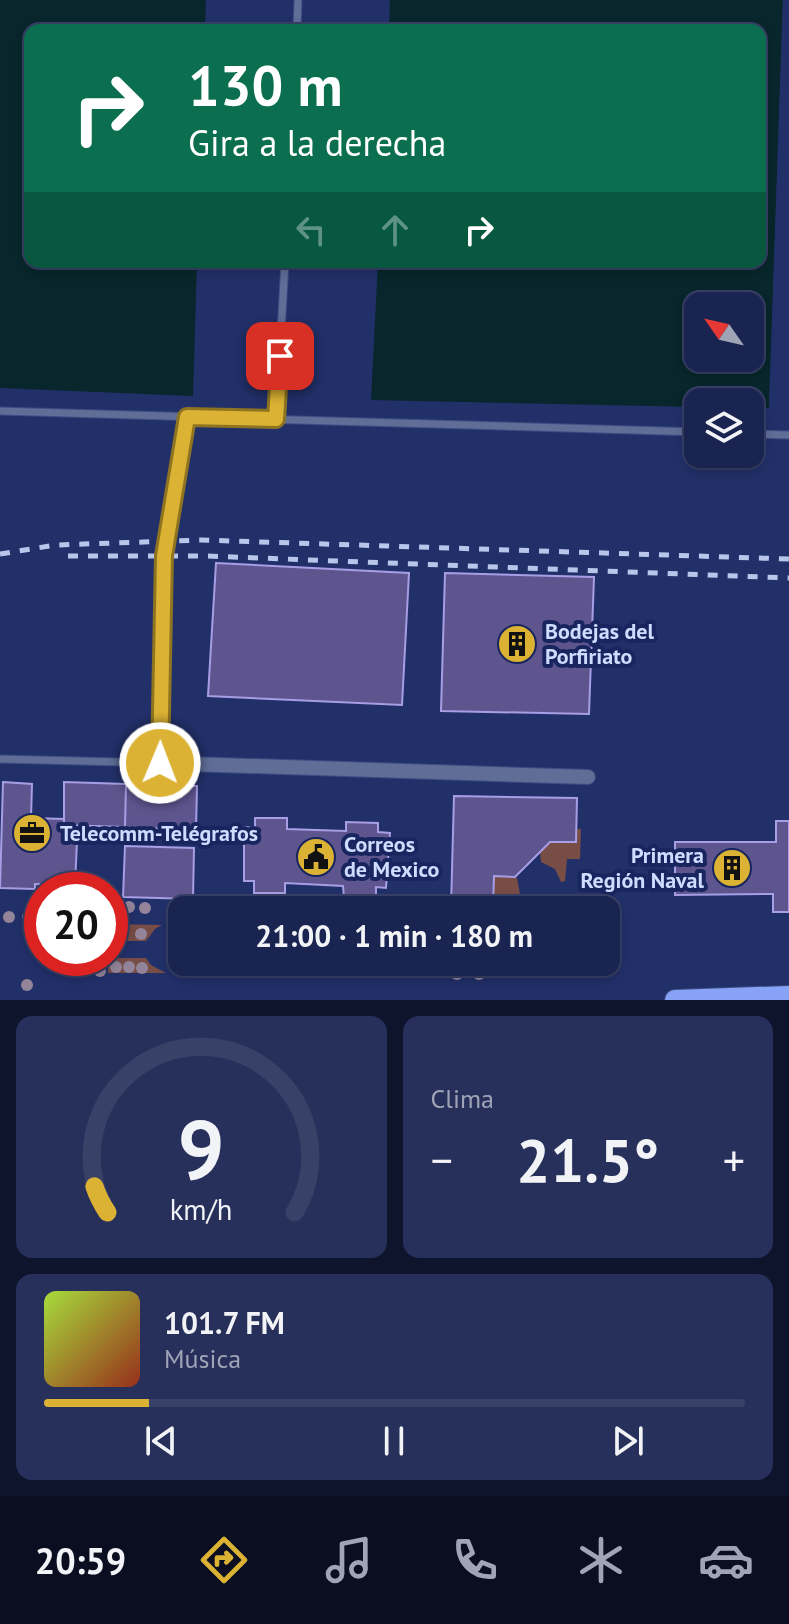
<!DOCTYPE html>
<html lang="es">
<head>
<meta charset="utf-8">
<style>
  :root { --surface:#1a2450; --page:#27305a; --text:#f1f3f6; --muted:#9fa4b7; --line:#384167; --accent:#dbb233 }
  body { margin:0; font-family:"PT Sans",sans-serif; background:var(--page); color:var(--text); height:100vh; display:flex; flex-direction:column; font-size:30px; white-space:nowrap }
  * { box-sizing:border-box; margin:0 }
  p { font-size:26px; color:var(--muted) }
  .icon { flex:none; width:44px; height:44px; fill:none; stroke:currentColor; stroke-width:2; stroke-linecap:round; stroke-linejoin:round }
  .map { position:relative; height:1000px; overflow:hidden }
  .panel { display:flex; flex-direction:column; gap:16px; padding:16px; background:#0e142c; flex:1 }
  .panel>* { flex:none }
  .hud { position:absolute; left:24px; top:24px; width:742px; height:244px; border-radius:16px; box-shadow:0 4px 12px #0003,0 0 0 2px var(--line); background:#0b6e4f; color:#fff; overflow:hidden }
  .needle { width:52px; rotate:304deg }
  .tools { position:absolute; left:684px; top:292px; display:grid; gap:16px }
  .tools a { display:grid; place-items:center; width:80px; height:80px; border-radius:16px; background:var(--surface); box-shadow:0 4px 12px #0003,0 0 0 2px var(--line); font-size:40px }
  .speed { position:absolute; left:24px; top:872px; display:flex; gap:16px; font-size:40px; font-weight:700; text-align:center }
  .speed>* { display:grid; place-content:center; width:104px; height:104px; border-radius:50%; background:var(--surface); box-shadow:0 4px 12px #0003,0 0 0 2px var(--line); line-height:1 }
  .speed .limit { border:12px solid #d22; background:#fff; color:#111 }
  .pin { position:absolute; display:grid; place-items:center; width:68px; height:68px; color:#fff; margin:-34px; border-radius:16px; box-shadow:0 4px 12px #0006 }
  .me { position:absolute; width:88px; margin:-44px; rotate:1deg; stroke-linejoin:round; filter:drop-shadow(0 0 6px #0008) }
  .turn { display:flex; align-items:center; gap:28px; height:168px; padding:0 32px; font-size:36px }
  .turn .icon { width:104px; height:104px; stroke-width:2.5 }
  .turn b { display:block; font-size:56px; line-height:68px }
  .lanes { display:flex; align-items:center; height:76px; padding:0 32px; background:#0003; justify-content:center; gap:40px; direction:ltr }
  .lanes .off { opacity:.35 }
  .big { font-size:60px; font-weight:700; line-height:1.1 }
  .panel .card { flex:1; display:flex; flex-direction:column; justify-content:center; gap:12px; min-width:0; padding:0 28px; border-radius:16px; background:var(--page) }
  .panel .dial { align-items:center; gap:0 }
  .dial svg { height:208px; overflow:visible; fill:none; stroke:var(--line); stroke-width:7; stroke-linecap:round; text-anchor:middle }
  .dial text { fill:var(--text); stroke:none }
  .song { display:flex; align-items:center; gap:24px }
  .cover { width:96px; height:96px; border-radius:12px; background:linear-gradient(135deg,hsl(80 70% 55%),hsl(10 70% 35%)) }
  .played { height:8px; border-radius:4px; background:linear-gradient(90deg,var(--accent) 15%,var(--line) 15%) }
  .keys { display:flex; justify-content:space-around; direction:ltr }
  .heat { display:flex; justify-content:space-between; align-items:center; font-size:44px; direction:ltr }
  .panel .tiles { flex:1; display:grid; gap:16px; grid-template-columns:1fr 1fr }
  .card:last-child { grid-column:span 2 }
  .trip { position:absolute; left:168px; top:896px; width:452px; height:80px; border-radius:16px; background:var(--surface); box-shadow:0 4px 12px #0003,0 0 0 2px var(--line); font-weight:700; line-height:80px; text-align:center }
  .tabs { display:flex; height:128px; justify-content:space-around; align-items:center; background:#0a0e20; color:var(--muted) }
  .tabs .icon { width:56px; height:56px }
  .tabs .on { color:var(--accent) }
  .tabs b { font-size:36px; color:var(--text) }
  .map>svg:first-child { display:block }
</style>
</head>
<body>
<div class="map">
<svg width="789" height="1000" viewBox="0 0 789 1000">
  <rect width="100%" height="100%" fill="#22306a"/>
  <path fill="#774d46" d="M 576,829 L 581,829 L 580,859 L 567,859 L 565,881 L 561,882 L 555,869 L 541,862 L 540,852 L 550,842 L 576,842 Z
    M 512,875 L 517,878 L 520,894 L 532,909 L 493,908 L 494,876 Z
    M 110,924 L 162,925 L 155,929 L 146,941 L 110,941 Z
    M 108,958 L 146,958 L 151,965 L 166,973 L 108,973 Z"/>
  <path fill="#08262b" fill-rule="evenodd" d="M 0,0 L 206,0 L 205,30 L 30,30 L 30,262 L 197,262 L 193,396 L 0,388 Z
    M 390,0 L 783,0 L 769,408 L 750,408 L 750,402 L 698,402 L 698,407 L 371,400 L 378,262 L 760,262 L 760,30 L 389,30 ZM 698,306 L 750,306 L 750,358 L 698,358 Z"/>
  <path fill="#22306a" d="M 783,0 L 787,0 L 773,408 L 769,408 Z"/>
  <path fill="#5e558e" stroke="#a79ee5" stroke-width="2" d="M 216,563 L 409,573 L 402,705 L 208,696 Z
    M 445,573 L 594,577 L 589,714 L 441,711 Z
    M 3,782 L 32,784 L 31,818 L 64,819 L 63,841 L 77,841 L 75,885 L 35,884 L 35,889 L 0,888 Z
    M 64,782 L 126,784 L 125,827 L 64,825 Z
    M 126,784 L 197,786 L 196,830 L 125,827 Z
    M 454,796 L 577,798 L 576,842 L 550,842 L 515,877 L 494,876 L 493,908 L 451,907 Z
    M 255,818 L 287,818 L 287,829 L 346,831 L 346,822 L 378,823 L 378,832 L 390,833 L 386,888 L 376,887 L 376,898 L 344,898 L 343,886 L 285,883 L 285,893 L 254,893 L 254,881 L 244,881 L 244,827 L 255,828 Z
    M 776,821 L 789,821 L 789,912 L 773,912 L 773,894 L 675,895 L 675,842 L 776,842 Z
    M 125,846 L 194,848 L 193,899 L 123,897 Z"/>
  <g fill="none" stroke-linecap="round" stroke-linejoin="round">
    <g stroke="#3e4c82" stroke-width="9">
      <path id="lane" d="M 297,30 L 298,0
        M 0,411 L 698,432
        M 276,419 L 285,262
        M 750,434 L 789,435
        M 0,759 L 160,763 L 164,556 L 187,417"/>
    </g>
    <g stroke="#3e4c82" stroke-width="16">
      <path id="street" d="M 160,763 L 588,777"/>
    </g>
    <g stroke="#3e4c82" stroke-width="22">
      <path id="primary" d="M 675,1000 L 789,996"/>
    </g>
    <use href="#lane" stroke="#5f6d97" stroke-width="7"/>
    <use href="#street" stroke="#5f6d97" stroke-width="14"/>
    <use href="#primary" stroke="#87a2f7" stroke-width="20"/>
    <path stroke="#b9c6ec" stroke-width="5" stroke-dasharray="10 10" stroke-linecap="butt" d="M 0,554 L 56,545 L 201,540 L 789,559
      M 68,556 L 205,556 L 789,578"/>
  </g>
  <g fill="#94849a">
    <circle cx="129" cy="907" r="6"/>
    <circle cx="145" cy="908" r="6"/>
    <circle cx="9" cy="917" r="6"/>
    <circle cx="28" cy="917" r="6"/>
    <circle cx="120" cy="932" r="6"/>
    <circle cx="141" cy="934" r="6"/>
    <circle cx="116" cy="967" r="6"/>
    <circle cx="129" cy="967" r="6"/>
    <circle cx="142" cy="968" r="6"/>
    <circle cx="60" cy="969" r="6"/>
    <circle cx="253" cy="969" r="6"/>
    <circle cx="511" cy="969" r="6"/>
    <circle cx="427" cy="970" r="6"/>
    <circle cx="73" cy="971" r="6"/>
    <circle cx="100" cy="971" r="6"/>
    <circle cx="295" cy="971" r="6"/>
    <circle cx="526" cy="972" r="6"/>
    <circle cx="457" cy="974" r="6"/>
    <circle cx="479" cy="974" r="6"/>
    <circle cx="27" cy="985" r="6"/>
  </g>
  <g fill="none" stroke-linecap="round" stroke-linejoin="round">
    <g stroke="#8e7421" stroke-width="20">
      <path id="route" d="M 160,763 L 164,556 L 187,417 L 276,419 L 280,356"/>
    </g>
    <use href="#route" stroke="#dbb233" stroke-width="14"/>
  </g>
  <defs>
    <g id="building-disc" transform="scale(2)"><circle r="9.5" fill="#dbb233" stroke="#19255e"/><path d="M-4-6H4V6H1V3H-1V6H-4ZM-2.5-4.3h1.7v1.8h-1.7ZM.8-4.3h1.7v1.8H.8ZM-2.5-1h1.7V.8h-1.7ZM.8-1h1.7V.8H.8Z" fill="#111"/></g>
    <g id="office-disc" transform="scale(2)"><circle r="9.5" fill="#dbb233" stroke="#19255e"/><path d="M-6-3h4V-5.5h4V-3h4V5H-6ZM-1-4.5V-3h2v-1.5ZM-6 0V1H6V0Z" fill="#111"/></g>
    <g id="civic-disc" transform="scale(2)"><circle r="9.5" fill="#dbb233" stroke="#19255e"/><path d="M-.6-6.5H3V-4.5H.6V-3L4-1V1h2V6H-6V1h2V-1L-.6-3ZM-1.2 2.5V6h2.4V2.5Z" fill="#111"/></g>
  </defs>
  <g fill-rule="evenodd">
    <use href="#building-disc" x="517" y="644"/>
    <use href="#office-disc" x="32" y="833"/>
    <use href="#civic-disc" x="316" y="857"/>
    <use href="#building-disc" x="732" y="868"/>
  </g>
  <g text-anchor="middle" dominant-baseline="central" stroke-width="8" stroke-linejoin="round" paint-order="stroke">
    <g font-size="22" font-weight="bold" fill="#cfdcff" stroke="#19255e" text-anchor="start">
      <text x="545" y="631">Bodejas del<tspan x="545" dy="25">Porfiriato</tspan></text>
      <text x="60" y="833">Telecomm-Telégrafos</text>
      <text x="344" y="844">Correos<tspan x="344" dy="25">de Mexico</tspan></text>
      <text x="704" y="855" text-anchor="end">Primera<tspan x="704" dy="25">Región Naval</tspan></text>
    </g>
  </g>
</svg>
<div class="tools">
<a><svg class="needle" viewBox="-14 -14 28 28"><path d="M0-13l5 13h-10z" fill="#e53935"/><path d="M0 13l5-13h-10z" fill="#9fa4b7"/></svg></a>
<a><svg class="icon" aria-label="layers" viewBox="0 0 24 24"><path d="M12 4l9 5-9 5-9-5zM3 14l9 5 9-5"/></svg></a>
</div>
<div class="speed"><div class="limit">20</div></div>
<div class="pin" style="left:280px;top:356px;background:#d93025"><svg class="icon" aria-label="arrive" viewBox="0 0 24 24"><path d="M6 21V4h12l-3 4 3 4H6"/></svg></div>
<svg class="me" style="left:160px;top:763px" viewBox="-20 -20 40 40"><circle r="17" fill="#dbb233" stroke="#fff" stroke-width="3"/><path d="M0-11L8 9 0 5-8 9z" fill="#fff"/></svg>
<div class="trip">21:00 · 1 min · 180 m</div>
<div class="hud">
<div class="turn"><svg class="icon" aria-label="right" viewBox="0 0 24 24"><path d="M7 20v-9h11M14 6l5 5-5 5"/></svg><div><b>130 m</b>Gira a la derecha</div></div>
<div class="lanes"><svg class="icon off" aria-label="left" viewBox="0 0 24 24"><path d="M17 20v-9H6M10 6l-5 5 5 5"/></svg><svg class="icon off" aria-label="ahead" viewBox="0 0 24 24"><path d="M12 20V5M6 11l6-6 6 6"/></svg><svg class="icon" aria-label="right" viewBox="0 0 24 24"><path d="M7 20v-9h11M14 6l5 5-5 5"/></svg></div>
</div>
</div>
<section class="panel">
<div class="tiles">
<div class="card dial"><svg viewBox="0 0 100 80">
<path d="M14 69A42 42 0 1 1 86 69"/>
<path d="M14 69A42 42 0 0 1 9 59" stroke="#dbb233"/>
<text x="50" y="56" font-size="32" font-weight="700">9</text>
<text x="50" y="72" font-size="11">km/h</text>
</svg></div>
<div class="card"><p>Clima</p>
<div class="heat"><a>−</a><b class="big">21.5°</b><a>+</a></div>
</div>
<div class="card">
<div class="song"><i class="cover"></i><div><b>101.7 FM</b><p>Música</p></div></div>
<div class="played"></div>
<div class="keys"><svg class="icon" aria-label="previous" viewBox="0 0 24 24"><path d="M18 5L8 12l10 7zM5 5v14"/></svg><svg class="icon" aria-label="pause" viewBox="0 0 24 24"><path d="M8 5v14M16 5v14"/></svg><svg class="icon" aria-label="next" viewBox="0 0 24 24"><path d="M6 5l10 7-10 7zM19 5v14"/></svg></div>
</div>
</div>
</section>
<nav class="tabs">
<b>20:59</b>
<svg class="icon on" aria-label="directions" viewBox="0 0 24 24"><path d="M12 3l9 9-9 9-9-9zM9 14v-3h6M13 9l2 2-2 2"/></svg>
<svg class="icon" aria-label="music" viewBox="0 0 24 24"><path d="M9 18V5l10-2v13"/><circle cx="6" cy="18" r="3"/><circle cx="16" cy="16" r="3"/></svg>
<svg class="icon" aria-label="phone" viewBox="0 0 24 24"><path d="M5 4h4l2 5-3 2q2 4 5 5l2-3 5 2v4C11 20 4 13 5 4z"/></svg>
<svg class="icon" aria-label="climate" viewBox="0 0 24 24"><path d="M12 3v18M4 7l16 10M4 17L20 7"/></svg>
<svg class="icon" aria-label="car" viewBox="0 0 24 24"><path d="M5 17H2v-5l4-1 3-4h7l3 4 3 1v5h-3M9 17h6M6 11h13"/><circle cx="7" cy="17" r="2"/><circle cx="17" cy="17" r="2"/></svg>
</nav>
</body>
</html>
